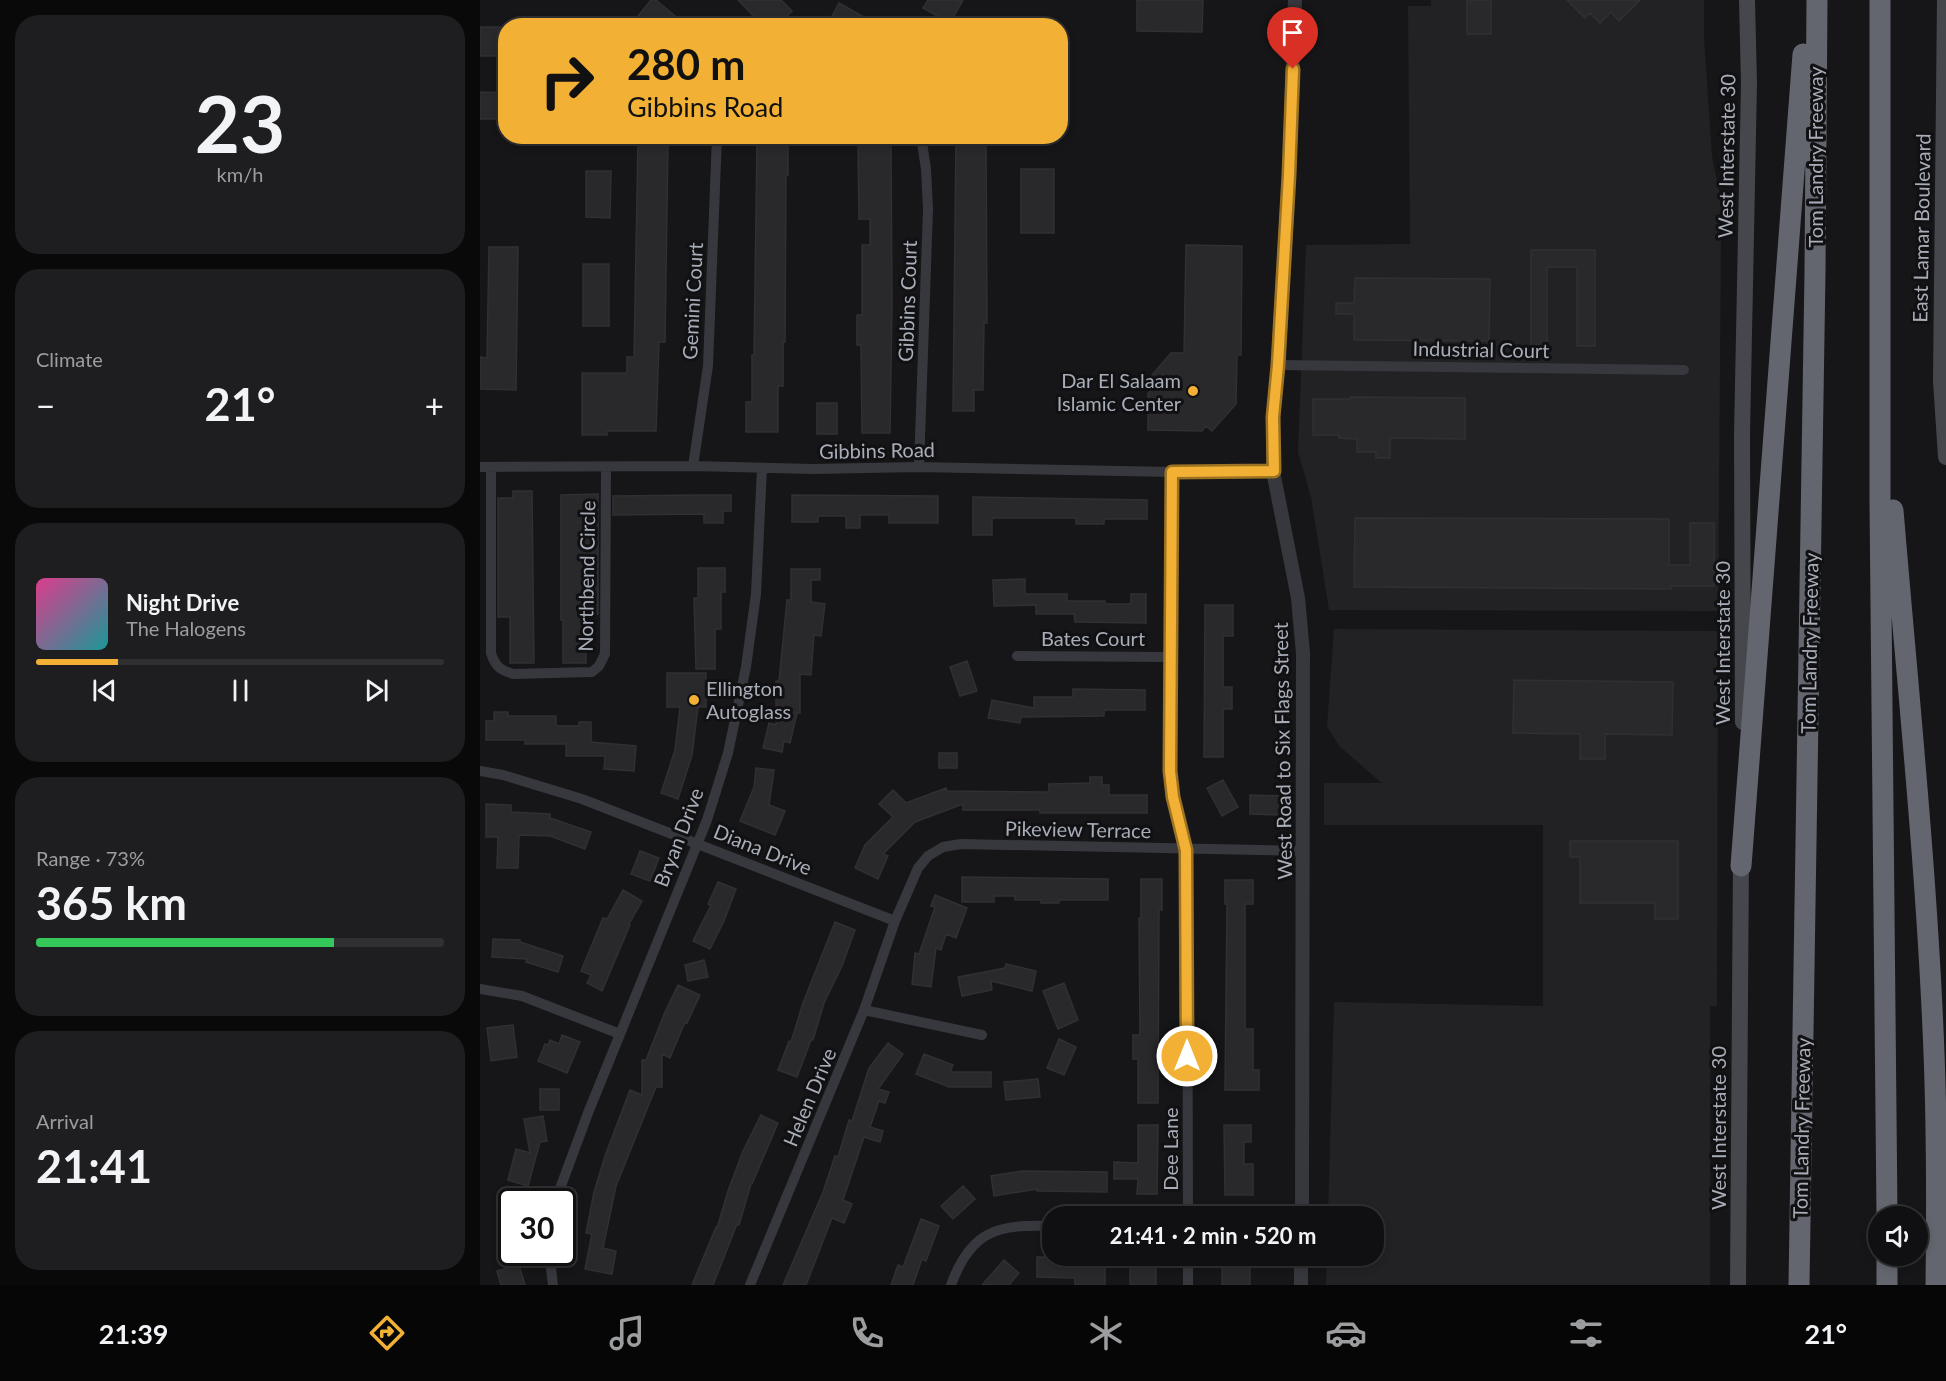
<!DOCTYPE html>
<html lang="en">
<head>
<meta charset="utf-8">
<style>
  :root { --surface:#101012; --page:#1e1e20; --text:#f1f3f6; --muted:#9c9d9f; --line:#303032; --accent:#f2b134 }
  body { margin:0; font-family:Lato,sans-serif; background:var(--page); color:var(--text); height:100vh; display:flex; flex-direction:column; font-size:22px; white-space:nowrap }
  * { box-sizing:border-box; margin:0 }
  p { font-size:20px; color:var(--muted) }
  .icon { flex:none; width:33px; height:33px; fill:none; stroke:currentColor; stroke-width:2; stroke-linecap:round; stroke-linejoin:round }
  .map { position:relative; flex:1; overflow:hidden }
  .sheet { display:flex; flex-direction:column; gap:15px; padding:15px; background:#09090a; width:480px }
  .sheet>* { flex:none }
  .guide { position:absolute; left:18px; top:18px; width:570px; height:126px; border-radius:24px; box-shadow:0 3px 9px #0003,0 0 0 2px var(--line); background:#f2b134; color:#111; overflow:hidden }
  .fabs { position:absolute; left:1388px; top:1206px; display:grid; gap:12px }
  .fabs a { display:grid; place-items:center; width:60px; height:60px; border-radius:50%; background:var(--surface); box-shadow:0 3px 9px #0003,0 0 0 2px var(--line); font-size:30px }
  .speed { position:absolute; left:18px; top:1188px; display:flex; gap:12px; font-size:30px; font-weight:700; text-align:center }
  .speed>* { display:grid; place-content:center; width:78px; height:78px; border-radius:50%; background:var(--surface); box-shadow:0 3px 9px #0003,0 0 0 2px var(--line); line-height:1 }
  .speed .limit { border:3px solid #111; border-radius:9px; background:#fff; color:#111 }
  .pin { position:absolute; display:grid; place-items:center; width:51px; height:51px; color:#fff; margin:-62px -26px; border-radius:50% 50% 50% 0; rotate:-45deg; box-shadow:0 0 6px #0007 }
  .pin .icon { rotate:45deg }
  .me { position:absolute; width:66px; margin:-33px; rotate:0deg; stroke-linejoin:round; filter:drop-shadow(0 0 4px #0008) }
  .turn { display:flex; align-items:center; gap:21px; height:126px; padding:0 30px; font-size:27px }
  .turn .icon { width:78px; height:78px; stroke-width:2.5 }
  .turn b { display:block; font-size:42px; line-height:51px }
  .big { font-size:45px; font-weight:700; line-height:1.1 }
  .sheet .tile { flex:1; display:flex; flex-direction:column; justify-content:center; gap:9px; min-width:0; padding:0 21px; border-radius:24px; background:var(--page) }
  .sheet .dial { align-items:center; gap:0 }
  .dial b { font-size:78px; line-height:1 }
  .song { display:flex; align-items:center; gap:18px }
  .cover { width:72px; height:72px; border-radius:9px; background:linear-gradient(135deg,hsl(330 70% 55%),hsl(180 70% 35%)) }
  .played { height:6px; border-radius:3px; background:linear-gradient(90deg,var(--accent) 20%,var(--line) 20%) }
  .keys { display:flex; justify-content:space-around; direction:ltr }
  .heat { display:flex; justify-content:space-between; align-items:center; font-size:33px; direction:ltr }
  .charge { height:9px; border-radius:4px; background:linear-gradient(90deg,#34c759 73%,var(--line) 0) }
  .trip { position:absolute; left:562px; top:1206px; width:342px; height:60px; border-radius:24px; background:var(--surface); box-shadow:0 3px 9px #0003,0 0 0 2px var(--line); font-weight:700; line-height:60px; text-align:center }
  .dock { display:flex; height:96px; justify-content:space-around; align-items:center; background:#060607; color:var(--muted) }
  .dock .icon { width:42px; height:42px }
  .dock .selected { color:var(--accent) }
  .dock b { font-size:27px; color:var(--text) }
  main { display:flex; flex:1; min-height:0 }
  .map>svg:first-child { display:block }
</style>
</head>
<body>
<main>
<section class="sheet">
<div class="tile dial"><b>23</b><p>km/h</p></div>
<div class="tile"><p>Climate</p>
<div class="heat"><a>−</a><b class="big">21°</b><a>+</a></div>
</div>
<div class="tile">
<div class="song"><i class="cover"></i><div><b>Night Drive</b><p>The Halogens</p></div></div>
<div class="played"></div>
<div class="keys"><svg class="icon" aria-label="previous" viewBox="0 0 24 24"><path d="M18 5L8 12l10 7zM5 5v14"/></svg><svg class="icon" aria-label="pause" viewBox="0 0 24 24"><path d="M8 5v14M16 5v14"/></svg><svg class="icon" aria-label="next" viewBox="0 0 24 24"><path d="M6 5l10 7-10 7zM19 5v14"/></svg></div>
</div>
<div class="tile"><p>Range · 73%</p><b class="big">365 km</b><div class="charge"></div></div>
<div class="tile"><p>Arrival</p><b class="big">21:41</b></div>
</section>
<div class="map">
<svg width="1466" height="1285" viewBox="0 0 1466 1285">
  <rect width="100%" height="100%" fill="#161618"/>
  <path fill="#222225" d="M 951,0 L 1224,0 L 1224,38 L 1232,156 L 1243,211 L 1241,242 L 1238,611 L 849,610 L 831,497 L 818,452 L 826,245 L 930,244 L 928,6 L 951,6 Z
    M 854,629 L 1238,631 L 1237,1006 L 1230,1006 L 1230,1285 L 846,1285 L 847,1256 L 894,1256 L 894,1216 L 848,1216 L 854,1002 L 1063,1006 L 1063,825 L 844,825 L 844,783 L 902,783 L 860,747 L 847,727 Z"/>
  <path fill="#29292c" stroke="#303034" stroke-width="1.5" d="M 171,0 L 176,0 L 195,16 L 187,26 L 150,26 Z
    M 258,0 L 301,0 L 312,11 L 298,26 L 283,26 Z
    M 448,0 L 483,0 L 470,23 L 443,8 Z
    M 657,0 L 723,0 L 722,32 L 657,31 Z
    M 987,0 L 1011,0 L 1011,34 L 987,34 Z
    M 1087,0 L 1160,0 L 1139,21 L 1131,12 L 1120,23 L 1110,13 L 1105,18 Z
    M 359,3 L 400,26 L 347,26 Z
    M 0,27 L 26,27 L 26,56 L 0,56 Z
    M 0,92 L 26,93 L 26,119 L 0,119 Z
    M 476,136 L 506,136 L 507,323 L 504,323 L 503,390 L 494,390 L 494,411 L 473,411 Z
    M 158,142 L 188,142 L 185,342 L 179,342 L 176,431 L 127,431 L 127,435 L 102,435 L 102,373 L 147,373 L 147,357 L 154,357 Z
    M 277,144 L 308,144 L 308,175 L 306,175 L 305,342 L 303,342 L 303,386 L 298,386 L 298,432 L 266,432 L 266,402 L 272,402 L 272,355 L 274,355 Z
    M 378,145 L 411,145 L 412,304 L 410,433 L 382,433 L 381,345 L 377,345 L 377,315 L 382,315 L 382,245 L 390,245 L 390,219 L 379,219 Z
    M 541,169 L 574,169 L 574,233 L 541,233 Z
    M 106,171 L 131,171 L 130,218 L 106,217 Z
    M 706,245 L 762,246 L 761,355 L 757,355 L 756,404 L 732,431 L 726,426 L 722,431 L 668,430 L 668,393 L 672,390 L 672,375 L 691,353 L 704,353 Z
    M 9,247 L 38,247 L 36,390 L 0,389 L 0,357 L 7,358 Z
    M 1051,250 L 1115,250 L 1115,346 L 1097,346 L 1097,267 L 1067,267 L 1067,345 L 1051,345 Z
    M 103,264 L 129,264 L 129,326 L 103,326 Z
    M 875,278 L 1010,279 L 1009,341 L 874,340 L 874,314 L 856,314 L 856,303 L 874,303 Z
    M 870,397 L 985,398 L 985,439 L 910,438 L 910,458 L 896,458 L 896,452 L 877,452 L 877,439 L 859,438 L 859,435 L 833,435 L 833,399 L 870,399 Z
    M 337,403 L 357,403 L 357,434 L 337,434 Z
    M 33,491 L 52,491 L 54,663 L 30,663 L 30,617 L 18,617 L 18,498 L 33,498 Z
    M 118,494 L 118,614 L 106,614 L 106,663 L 83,663 L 83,620 L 81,620 L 81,495 Z
    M 224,495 L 251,495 L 251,511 L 243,511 L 243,523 L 224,523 L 224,514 L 133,515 L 133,496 Z
    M 312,495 L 458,496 L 458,523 L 409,523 L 409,515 L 380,515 L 380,528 L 366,528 L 366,516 L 338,516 L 338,522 L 312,522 Z
    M 493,497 L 667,500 L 667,519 L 624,519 L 624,524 L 596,524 L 596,518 L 512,518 L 512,535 L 493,535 Z
    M 875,518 L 1189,519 L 1189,565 L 1210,565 L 1210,523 L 1234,523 L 1234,586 L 1191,586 L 1191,589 L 874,587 Z
    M 218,568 L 245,568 L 245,592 L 241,592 L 241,629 L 235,629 L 235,669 L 216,669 L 214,598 L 218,598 Z
    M 311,569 L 340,569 L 340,580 L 331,580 L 331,602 L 345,604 L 341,636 L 334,635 L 331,675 L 320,674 L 320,713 L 317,713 L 310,743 L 304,741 L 302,752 L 283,748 L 289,723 L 296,725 L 296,681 L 299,681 L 307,600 L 311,600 Z
    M 545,579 L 545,594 L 587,594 L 587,601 L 625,601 L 625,604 L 651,604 L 651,594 L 666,594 L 666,623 L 595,622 L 594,614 L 556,614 L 556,605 L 514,606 L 513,580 Z
    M 725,605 L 753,605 L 753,636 L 743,636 L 743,687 L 752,687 L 752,709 L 743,709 L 743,757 L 724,757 Z
    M 487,661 L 497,691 L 480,696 L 470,667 Z
    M 187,673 L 226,673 L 226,707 L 218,707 L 212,755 L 198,799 L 181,793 L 195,750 L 200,707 L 187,707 Z
    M 1034,680 L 1193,682 L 1192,735 L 1125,734 L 1125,759 L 1100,759 L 1100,734 L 1033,733 Z
    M 593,689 L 665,690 L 665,710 L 624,710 L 624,716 L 541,717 L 540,723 L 508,718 L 512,700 L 554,708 L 554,697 L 593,697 Z
    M 14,712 L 28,712 L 28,716 L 76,716 L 76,726 L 99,726 L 99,722 L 111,722 L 111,742 L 156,746 L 154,771 L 124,769 L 125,756 L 86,756 L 86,744 L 45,744 L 45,740 L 6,740 L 6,721 L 14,721 Z
    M 459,753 L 477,753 L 477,768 L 459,768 Z
    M 276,768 L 294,770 L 289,805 L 305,811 L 295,835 L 260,821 L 274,787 Z
    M 610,777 L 622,777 L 622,785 L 629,785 L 629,795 L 667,795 L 667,813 L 560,813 L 560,810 L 483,810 L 483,804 L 435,822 L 403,854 L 408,856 L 398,879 L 375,868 L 385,845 L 413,817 L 399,804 L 413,790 L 426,803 L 466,788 L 467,791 L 569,792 L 569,784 L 610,783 Z
    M 743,780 L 758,807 L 742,816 L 727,788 Z
    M 770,795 L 802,796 L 802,815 L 770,814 Z
    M 6,804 L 31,805 L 31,812 L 70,814 L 70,818 L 111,832 L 105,849 L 70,836 L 39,835 L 38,868 L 17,868 L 18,837 L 6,837 Z
    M 1090,841 L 1198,841 L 1198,919 L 1175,919 L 1175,903 L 1100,903 L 1100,857 L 1090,857 Z
    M 160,851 L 179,858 L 170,881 L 151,874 Z
    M 482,877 L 628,879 L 628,900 L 579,900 L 579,903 L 561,903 L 561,900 L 535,900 L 535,896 L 514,896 L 514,902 L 482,902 Z
    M 661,879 L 682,879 L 682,910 L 679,910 L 678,1103 L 658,1103 L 658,1059 L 653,1059 L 653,1035 L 660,1035 L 659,918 L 661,918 Z
    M 745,880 L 773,880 L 773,904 L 765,904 L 765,1029 L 773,1029 L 773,1070 L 779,1070 L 779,1090 L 745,1090 L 747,904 L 745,904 Z
    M 238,882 L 256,889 L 244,921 L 230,949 L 213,941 L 231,905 L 228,904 Z
    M 143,890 L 162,901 L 149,924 L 150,925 L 122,991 L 107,983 L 111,975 L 101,971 L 123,918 L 127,919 Z
    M 455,895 L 487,908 L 476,938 L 466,934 L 461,950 L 456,948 L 451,987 L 432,984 L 435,953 L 439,954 L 455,907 L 451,906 Z
    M 355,922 L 375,930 L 362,966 L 344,1003 L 333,1040 L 331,1040 L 317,1077 L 298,1070 L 309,1041 L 311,1042 L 323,1003 Z
    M 13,939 L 40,940 L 40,942 L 83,956 L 78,972 L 46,962 L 47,959 L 12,957 Z
    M 224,960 L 228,977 L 208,981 L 205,965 Z
    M 526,964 L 556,971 L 552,991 L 511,981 L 512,990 L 482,996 L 478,977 L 525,968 Z
    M 584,983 L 598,1020 L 578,1029 L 563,991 Z
    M 198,985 L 220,995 L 207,1023 L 205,1022 L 190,1058 L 182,1054 L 182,1087 L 176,1087 L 136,1186 L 123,1248 L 136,1251 L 132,1274 L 105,1269 L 112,1234 L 106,1233 L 114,1192 L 125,1156 L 150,1090 L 162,1095 L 162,1060 L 166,1060 L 185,1012 Z
    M 33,1025 L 37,1057 L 11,1061 L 7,1028 Z
    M 82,1035 L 100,1042 L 87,1073 L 58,1061 L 65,1044 L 68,1045 L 70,1040 L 79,1044 Z
    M 579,1039 L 596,1047 L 584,1075 L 567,1068 Z
    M 408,1043 L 423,1054 L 398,1089 L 409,1092 L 405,1103 L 399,1101 L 390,1127 L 403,1131 L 400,1142 L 384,1137 L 363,1200 L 372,1204 L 364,1223 L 352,1218 L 326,1285 L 303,1285 L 343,1192 L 355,1156 L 358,1157 L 369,1120 L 372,1121 L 389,1068 Z
    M 444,1054 L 473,1065 L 470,1072 L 511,1072 L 511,1087 L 469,1087 L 436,1074 Z
    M 558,1079 L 560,1097 L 526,1100 L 524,1082 Z
    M 60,1089 L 79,1089 L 79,1110 L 60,1110 Z
    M 281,1115 L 298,1123 L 272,1184 L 271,1184 L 259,1225 L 257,1224 L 233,1285 L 212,1285 L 236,1227 L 237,1228 L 248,1191 L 263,1151 Z
    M 63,1116 L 67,1141 L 60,1142 L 48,1186 L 28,1180 L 36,1149 L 50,1153 L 44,1119 Z
    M 658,1125 L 678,1125 L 677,1194 L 657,1194 L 658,1179 L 634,1179 L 634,1162 L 658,1163 Z
    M 744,1125 L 771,1125 L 771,1142 L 764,1142 L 764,1164 L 773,1164 L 773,1195 L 745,1195 Z
    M 543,1171 L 627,1172 L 627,1192 L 557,1191 L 557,1189 L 514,1196 L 511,1176 Z
    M 483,1186 L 495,1199 L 473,1219 L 461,1206 Z
    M 441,1219 L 459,1226 L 446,1261 L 442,1259 L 433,1285 L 411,1285 L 418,1265 L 423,1267 Z
    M 557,1257 L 625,1258 L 625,1285 L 595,1285 L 595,1278 L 557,1277 Z
    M 650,1257 L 676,1257 L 676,1285 L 650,1285 Z
    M 742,1258 L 757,1258 L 757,1265 L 770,1265 L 770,1285 L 742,1285 Z
    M 524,1260 L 539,1273 L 529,1285 L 502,1285 Z
    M 39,1265 L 45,1285 L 21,1285 L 17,1271 Z"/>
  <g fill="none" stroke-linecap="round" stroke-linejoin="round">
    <path stroke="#37383d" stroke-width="10" d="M 798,365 L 1204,370
      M 213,466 L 228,366 L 237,136
      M 0,467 L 213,466 L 333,469 L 439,467 L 692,472 L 793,471
      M 11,467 L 11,653 C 15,666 20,670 33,674 L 112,672 L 119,666 L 125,654 L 126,467
      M 439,467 L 448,209 L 446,169 L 441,136
      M 692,472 L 690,771 L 692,797 L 707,850 L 708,1216
      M 537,656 L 689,657
      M 0,771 L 23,775 L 102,799 L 415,921
      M 0,989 L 42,996 L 140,1034
      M 384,1010 L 502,1035
      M 75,1202 L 108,1113 L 227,820 L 248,753 L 266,667 L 276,594 L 282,468
      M 69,1252 L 73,1285
      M 708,1256 L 708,1285
      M 270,1285 L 384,1010 L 415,921 L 438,868 L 448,856 L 463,847 L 481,844 L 824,851
      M 471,1285 C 491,1230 518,1224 573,1226"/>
    <path stroke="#37383d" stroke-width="14" d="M 815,0 L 809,175 L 798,365 L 793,417 L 793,471 L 818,598 L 823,653 L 822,1216
      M 821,1285 L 821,1256"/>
    <path stroke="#45474d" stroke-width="16" d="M 1465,0 L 1461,381 L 1466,457
      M 1263,722 L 1262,435 L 1269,83 L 1267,0
      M 1258,1285 L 1261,856"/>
    <path stroke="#63666e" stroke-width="21" d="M 1400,0 L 1400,502 L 1407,1216
      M 1413,510 C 1428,691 1447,872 1454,1053 C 1457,1131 1457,1208 1456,1285
      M 1261,866 L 1323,54
      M 1407,1256 L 1407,1285
      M 1319,1285 L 1335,272 L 1337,0"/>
  </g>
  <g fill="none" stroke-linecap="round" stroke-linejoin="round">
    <g stroke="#9d7322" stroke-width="15">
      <path id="route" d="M 707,1056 L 706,850 L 693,797 L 690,771 L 692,472 L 794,471 L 793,417 L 798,365 L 809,175 L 813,69"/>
    </g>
    <use href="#route" stroke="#f2b134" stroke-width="10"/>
  </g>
  <g fill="#f2b134" stroke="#111113" stroke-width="2">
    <circle cx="713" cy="391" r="6"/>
    <circle cx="214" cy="700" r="6"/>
  </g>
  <g text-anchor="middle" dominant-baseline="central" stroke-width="6" stroke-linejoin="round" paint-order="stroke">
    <g font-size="20" fill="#a8adb8" stroke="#111113">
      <text transform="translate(1246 156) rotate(-89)">West Interstate 30</text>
      <text transform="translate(1335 157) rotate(-90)">Tom Landry Freeway</text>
      <text transform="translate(1441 228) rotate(-89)">East Lamar Boulevard</text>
      <text transform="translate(212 301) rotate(-87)">Gemini Court</text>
      <text transform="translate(427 301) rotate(-88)">Gibbins Court</text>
      <text transform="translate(1001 349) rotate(1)">Industrial Court</text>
      <text transform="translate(397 450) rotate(-1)">Gibbins Road</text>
      <text transform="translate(106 576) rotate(-89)">Northbend Circle</text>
      <text x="613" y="638">Bates Court</text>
      <text transform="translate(1242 643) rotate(-90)">West Interstate 30</text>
      <text transform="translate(1329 643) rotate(-89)">Tom Landry Freeway</text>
      <text transform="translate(802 751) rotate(-91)">West Road to Six Flags Street</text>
      <text transform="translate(598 829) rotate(1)">Pikeview Terrace</text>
      <text transform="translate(198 837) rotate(-69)">Bryan Drive</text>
      <text transform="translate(283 849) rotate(22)">Diana Drive</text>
      <text transform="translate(329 1097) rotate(-67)">Helen Drive</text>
      <text transform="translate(1238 1128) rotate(-90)">West Interstate 30</text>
      <text transform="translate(1321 1128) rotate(-89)">Tom Landry Freeway</text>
      <text transform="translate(690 1149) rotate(-90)">Dee Lane</text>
    </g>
    <g font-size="20" fill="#a8adb8" stroke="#111113" text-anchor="end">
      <text x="701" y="380">Dar El Salaam<tspan x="701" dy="23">Islamic Center</tspan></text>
      <text x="226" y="688" text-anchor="start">Ellington<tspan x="226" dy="23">Autoglass</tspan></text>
    </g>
  </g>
</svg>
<div class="fabs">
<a><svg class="icon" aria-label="sound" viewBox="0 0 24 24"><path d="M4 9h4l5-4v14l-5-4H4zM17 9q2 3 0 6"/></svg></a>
</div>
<div class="speed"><div class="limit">30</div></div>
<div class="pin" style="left:813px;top:69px;background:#d93025"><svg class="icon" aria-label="arrive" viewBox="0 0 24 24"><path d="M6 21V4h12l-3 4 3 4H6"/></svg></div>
<svg class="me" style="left:707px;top:1056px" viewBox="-20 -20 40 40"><circle r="17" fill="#f2b134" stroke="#fff" stroke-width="3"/><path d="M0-11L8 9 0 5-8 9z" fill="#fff"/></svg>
<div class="trip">21:41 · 2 min · 520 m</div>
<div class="guide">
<div class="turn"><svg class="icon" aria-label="right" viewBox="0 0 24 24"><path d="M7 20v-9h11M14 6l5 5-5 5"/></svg><div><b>280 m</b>Gibbins Road</div></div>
</div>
</div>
</main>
<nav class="dock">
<b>21:39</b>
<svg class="icon selected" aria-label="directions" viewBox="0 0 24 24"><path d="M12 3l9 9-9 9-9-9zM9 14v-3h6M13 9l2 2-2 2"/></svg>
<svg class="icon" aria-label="music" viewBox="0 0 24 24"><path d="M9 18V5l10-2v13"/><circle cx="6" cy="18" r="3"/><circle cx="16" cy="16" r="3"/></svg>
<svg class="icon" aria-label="phone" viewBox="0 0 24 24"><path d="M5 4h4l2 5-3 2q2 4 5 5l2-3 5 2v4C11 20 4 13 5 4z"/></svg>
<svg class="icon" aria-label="climate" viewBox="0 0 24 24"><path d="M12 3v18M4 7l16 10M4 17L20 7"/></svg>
<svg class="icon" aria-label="car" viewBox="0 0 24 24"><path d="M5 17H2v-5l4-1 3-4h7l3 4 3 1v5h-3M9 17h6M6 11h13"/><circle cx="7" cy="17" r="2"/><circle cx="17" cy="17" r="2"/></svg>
<svg class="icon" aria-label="filters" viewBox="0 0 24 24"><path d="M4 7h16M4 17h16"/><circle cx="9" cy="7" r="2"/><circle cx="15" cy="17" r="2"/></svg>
<b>21°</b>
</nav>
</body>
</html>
